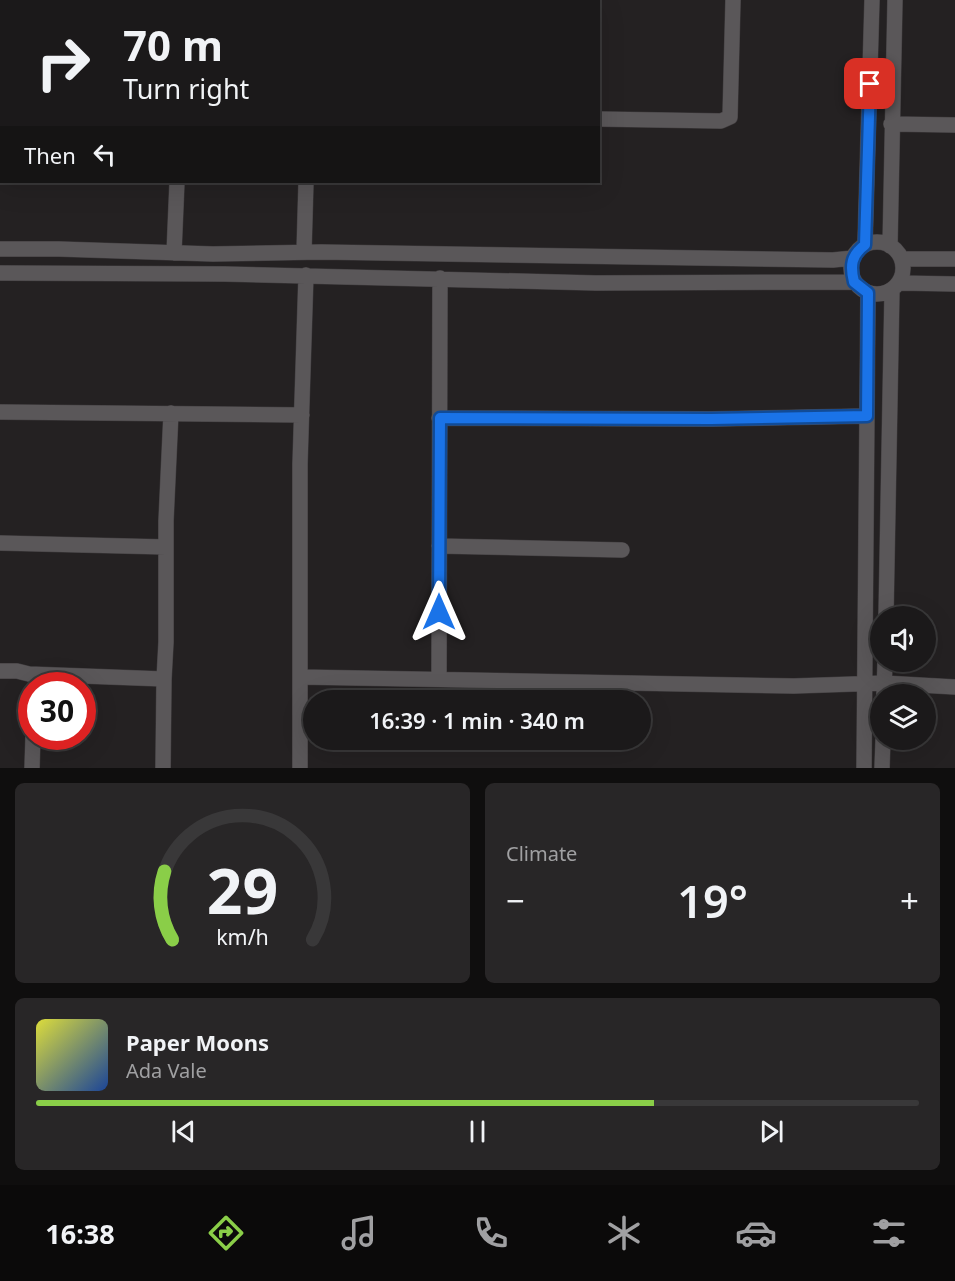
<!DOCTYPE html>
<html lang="en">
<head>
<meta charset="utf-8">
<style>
  :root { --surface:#1b191a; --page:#282627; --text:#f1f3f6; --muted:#a0a0a2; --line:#393839; --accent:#8ace48 }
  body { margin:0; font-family:"Noto Sans",sans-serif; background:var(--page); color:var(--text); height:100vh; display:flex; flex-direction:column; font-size:22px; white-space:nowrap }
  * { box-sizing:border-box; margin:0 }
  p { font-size:20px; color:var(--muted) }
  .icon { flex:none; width:33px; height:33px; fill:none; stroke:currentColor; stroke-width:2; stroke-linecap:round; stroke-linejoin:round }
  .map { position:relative; height:768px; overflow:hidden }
  .side { display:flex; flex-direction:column; gap:15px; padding:15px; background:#0f0e0e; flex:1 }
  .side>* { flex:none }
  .hud { position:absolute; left:0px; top:0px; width:600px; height:183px; box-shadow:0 6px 24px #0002,0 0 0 2px var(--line); background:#1b191a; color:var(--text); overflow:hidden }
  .tools { position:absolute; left:870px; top:606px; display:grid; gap:12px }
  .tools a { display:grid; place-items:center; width:66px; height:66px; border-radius:50%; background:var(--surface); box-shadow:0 6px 24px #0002,0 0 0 2px var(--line); font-size:30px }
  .speed { position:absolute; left:18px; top:672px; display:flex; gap:12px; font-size:30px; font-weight:700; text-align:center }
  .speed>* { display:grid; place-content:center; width:78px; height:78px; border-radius:50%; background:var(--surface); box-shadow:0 6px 24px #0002,0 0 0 2px var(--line); line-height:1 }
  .speed .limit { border:9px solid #d22; background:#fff; color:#111 }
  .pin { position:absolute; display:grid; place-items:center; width:51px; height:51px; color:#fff; margin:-26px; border-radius:12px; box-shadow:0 3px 9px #0006 }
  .me { position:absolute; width:66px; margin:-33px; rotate:0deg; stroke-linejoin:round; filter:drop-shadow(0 0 4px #0008) }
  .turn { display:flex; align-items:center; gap:21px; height:126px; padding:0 24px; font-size:27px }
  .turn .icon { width:78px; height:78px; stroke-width:2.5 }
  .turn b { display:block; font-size:42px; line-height:51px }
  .then { display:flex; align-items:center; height:57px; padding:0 24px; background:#0003; gap:12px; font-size:22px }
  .big { font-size:45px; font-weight:600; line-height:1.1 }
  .side .widget { flex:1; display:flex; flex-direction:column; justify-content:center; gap:9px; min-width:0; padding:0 21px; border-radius:9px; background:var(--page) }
  .side .dial { align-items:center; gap:0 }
  .dial svg { height:156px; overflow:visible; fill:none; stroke:var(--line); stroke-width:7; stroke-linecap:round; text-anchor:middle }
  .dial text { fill:var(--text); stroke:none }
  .song { display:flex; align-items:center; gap:18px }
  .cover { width:72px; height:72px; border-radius:9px; background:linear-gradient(135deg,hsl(60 70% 55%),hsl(220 70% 35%)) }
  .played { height:6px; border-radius:3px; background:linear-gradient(90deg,var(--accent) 70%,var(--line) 70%) }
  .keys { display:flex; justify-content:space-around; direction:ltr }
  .heat { display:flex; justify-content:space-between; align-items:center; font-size:33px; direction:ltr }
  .side .tiles { flex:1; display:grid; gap:15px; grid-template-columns:1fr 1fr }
  .widget:last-child { grid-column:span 2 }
  .trip { position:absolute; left:303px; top:690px; width:348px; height:60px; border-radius:30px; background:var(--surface); box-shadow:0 6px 24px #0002,0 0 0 2px var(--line); font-weight:600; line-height:60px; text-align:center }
  .tab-bar { display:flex; height:96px; justify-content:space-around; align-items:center; background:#0b0a0a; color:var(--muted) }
  .tab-bar .icon { width:42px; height:42px }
  .tab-bar .on { color:var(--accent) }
  .tab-bar b { font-size:27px; color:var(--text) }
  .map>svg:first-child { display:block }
</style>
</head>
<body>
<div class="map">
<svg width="955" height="768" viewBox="0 0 955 768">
  <rect width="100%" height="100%" fill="#242122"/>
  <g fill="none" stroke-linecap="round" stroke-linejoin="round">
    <g stroke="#403d3f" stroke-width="16">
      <path id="minor" d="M 175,2 L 175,0
        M 309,2 L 309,0
        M 443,2 L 443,0
        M 0,110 L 2,110
        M 598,119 L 721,121 L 730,117 L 733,0
        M 891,124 L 955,125
        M851 268a26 26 0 1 1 52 0a26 26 0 1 1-52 0Z
        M 865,245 L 872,0
        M 890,246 L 895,0
        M 0,249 L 59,249 L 213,254 L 321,252 L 833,260 L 853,258
        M 304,252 L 306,182
        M 174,253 L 177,182
        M 902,259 L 955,259
        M 0,273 L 224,274 L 596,283 L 854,282
        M 900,283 L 955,284
        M 0,412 L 302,415
        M 439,418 L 711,419 L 867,416
        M 0,543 L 166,547
        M 439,546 L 622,550
        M 886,616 L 892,290
        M 0,671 L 17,671 L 29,674 L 164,679
        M 300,677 L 794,686 L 884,683 L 955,687
        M 439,678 L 440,278
        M 884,694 L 885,662
        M 32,768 L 33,736
        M 163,768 L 164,679 L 166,642 L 166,521 L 171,413
        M 300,768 L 300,464 L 306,275
        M 864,768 L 868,293
        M 882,768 L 883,740"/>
    </g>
    <use href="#minor" stroke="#5a5759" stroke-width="15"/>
  </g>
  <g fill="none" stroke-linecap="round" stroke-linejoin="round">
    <g stroke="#114b97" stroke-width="15">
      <path id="route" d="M 439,612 L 440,418 L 711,419 L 867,416 L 868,293 L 854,282 C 850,266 851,255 865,245 L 870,84"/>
    </g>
    <use href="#route" stroke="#1a73e8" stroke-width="10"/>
  </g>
</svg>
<div class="tools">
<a><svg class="icon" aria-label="sound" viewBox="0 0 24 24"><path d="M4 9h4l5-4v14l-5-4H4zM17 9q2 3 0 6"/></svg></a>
<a><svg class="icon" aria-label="layers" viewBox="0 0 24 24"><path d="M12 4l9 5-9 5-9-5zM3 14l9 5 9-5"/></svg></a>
</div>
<div class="speed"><div class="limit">30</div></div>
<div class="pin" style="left:870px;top:84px;background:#d93025"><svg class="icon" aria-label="arrive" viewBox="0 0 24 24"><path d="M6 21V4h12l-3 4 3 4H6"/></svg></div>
<svg class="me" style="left:439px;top:612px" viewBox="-20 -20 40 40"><path d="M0-17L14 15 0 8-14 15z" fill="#1a73e8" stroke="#fff" stroke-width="4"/></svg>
<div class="trip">16:39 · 1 min · 340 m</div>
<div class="hud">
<div class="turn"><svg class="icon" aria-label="right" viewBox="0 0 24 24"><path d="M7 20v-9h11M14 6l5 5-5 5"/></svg><div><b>70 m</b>Turn right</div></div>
<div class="then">Then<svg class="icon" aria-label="left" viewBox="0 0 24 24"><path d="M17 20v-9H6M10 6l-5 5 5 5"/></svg></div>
</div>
</div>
<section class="side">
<div class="tiles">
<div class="widget dial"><svg viewBox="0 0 100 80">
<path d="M14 69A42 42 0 1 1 86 69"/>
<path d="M14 69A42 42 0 0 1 10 34" stroke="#8ace48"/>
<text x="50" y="56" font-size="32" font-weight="700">29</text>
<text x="50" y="72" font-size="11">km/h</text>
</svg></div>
<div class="widget"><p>Climate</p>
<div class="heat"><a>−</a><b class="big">19°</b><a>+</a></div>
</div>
<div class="widget">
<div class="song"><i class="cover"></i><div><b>Paper Moons</b><p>Ada Vale</p></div></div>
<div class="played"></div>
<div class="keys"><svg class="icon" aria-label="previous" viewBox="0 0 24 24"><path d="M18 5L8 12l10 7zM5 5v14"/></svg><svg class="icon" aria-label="pause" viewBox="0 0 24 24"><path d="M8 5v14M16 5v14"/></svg><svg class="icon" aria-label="next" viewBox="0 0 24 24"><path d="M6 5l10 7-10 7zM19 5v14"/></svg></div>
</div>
</div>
</section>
<nav class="tab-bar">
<b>16:38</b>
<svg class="icon on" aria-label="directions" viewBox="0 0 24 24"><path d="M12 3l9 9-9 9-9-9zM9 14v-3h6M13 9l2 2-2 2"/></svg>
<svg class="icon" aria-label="music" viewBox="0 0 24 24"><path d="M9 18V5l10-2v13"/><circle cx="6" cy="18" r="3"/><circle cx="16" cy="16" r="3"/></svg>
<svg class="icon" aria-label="phone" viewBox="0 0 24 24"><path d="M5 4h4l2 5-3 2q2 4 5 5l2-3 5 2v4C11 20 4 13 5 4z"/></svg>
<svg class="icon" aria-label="climate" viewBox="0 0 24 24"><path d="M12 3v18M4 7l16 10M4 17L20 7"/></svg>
<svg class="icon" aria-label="car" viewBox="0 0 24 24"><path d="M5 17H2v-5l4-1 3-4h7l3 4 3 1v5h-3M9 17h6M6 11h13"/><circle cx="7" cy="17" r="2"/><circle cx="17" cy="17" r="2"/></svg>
<svg class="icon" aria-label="filters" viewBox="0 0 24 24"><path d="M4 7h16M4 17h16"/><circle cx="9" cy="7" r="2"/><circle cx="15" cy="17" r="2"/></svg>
</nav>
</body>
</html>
